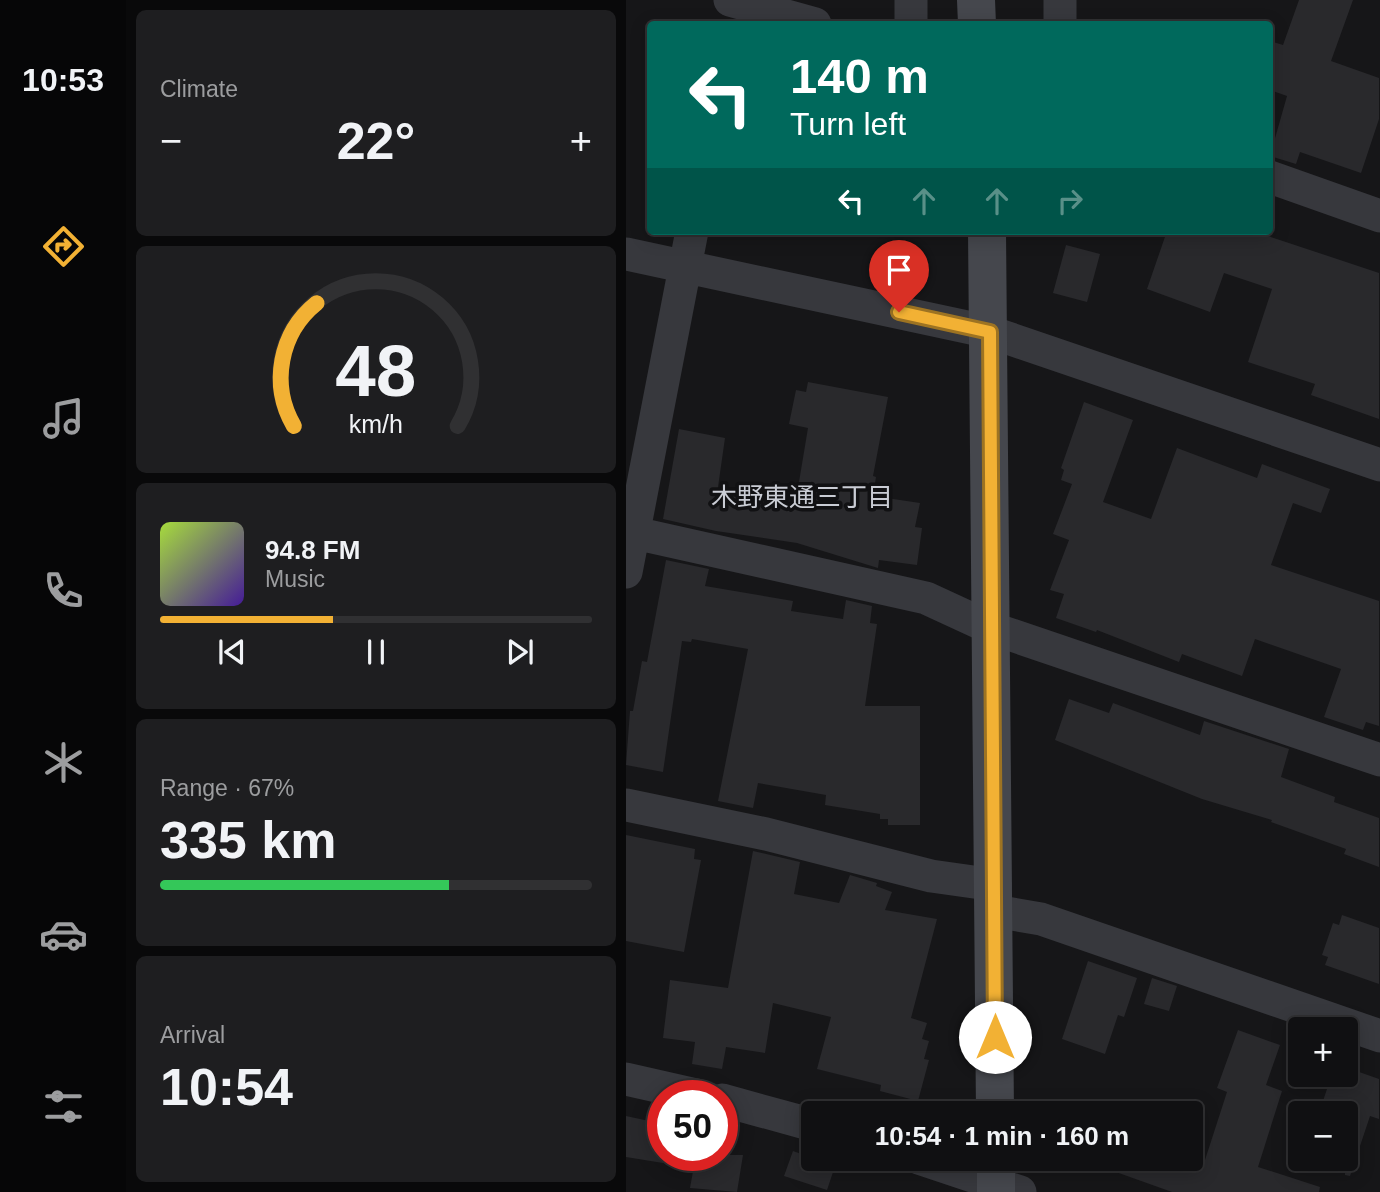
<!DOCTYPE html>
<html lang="en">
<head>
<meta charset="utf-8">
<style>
  :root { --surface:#101012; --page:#1e1e20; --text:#f1f3f6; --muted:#9c9d9f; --line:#303032; --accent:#f2b134 }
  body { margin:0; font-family:Arial,"Noto Sans JP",sans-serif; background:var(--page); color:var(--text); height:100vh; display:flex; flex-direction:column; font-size:26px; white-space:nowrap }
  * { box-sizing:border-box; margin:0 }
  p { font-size:23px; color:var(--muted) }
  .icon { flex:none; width:38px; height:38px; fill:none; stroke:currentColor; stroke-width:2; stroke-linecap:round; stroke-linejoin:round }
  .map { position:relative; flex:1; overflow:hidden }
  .panel { display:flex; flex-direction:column; gap:10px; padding:10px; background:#09090a; width:500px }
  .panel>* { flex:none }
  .top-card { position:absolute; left:21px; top:21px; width:626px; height:214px; border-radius:7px; box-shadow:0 4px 18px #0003,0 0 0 2px var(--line); background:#00695c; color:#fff; overflow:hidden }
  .controls { position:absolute; left:662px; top:1017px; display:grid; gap:14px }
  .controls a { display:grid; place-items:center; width:70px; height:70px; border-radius:7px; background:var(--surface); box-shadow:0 4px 18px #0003,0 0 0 2px var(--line); font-size:35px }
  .speed { position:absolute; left:21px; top:1080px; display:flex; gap:14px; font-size:35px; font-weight:700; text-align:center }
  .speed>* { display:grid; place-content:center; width:91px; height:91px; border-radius:50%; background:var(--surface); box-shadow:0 4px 18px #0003,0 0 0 2px var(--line); line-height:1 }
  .speed .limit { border:10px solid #d22; background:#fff; color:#111 }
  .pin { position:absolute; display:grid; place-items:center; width:60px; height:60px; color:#fff; margin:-72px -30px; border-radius:50% 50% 50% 0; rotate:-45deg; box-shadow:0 0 7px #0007 }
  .pin .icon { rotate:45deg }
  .me { position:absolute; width:77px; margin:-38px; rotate:0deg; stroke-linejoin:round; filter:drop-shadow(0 0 5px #0008) }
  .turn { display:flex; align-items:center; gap:24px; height:147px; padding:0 28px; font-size:32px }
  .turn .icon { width:91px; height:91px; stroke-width:2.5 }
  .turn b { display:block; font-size:49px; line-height:60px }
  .lanes { display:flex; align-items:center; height:66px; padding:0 28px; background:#0003; justify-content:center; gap:35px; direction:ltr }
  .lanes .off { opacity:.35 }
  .big { font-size:52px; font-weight:700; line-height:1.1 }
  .panel .tile { flex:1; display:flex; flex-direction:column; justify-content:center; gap:10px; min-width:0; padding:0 24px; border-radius:10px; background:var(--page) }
  .panel .dial { align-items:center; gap:0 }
  .dial svg { height:182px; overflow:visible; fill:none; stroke:var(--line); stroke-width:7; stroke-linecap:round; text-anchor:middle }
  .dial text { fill:var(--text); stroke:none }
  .song { display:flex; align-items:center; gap:21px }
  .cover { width:84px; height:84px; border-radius:10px; background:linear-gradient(135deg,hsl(80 70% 55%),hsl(260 70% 35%)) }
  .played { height:7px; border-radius:4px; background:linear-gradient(90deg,var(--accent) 40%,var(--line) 40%) }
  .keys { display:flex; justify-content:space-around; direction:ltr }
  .heat { display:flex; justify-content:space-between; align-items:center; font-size:38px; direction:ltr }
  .charge { height:10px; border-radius:5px; background:linear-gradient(90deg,#34c759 67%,var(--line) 0) }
  .trip { position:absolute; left:175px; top:1101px; width:402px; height:70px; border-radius:7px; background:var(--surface); box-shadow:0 4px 18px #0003,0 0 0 2px var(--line); font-weight:700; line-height:70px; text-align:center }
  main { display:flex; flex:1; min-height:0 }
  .tabs { display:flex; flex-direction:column; width:126px; justify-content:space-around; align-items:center; background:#060607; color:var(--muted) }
  .tabs .icon { width:49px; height:49px }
  .tabs .selected { color:var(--accent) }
  .tabs b { font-size:32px; color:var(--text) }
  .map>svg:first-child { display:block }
</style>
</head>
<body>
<main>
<nav class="tabs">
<b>10:53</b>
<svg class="icon selected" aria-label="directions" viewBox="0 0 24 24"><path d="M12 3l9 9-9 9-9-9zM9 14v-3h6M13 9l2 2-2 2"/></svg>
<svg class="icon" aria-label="music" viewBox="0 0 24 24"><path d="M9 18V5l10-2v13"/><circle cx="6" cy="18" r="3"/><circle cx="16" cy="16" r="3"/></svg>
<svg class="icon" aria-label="phone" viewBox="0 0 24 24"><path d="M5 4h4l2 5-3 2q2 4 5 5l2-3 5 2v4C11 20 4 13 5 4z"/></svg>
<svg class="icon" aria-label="climate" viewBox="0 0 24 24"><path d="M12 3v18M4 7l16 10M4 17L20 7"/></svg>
<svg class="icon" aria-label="car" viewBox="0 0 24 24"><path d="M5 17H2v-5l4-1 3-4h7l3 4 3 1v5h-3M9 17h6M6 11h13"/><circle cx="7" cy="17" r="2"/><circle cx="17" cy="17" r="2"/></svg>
<svg class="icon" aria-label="filters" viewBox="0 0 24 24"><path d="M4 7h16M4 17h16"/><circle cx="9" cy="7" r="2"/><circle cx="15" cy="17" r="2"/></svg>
</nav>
<section class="panel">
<div class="tile"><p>Climate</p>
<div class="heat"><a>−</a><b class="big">22°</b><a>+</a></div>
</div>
<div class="tile dial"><svg viewBox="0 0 100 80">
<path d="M14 69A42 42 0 1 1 86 69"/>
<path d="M14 69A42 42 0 0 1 24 15" stroke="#f2b134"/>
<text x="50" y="56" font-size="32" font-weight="700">48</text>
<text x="50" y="72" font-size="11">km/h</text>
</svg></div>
<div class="tile">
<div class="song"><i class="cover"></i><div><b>94.8 FM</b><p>Music</p></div></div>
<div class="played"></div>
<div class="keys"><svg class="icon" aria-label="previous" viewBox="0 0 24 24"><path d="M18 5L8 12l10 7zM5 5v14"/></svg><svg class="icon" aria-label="pause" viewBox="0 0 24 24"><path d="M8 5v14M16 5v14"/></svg><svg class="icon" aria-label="next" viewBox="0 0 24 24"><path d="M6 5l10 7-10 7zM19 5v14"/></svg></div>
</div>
<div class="tile"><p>Range · 67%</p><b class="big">335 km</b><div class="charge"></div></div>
<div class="tile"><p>Arrival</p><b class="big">10:54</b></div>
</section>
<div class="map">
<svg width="754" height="1192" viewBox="0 0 754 1192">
  <rect width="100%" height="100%" fill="#161618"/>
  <path fill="#29292c" d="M 673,0 L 727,0 L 705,61 L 753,78 L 753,119 L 735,173 L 674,152 L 670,164 L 644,156 L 661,96 L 644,90 L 644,41 L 657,45 Z
    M 541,231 L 627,231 L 753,273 L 753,419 L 685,395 L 689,384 L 622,362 L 646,289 L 598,273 L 584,312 L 521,289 Z
    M 440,245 L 474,254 L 461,302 L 427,293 Z
    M 182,382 L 262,397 L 247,476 L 250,477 L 247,496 L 294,503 L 289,527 L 296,528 L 291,565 L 253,560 L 252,568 L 171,543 L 90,531 L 37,519 L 53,429 L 99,438 L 91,494 L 169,506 L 182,428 L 163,424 L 170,390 L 180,392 Z
    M 458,402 L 507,420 L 477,502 L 525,519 L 551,448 L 631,478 L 636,464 L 704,489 L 695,513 L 667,503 L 645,565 L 753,601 L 753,726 L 740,722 L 737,730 L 698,717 L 715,669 L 629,639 L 616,676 L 556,654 L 553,662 L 471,630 L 470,632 L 430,618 L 438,594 L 424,590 L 443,540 L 427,534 L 446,484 L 435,480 L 438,470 L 435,468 Z
    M 40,560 L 83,569 L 79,586 L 167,601 L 165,611 L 217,619 L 220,600 L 246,606 L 244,623 L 251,624 L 239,706 L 294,706 L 294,825 L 262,825 L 262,819 L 254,819 L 254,814 L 199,805 L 200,795 L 132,783 L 127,808 L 92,801 L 122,649 L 66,639 L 65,642 L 56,641 L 37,772 L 0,765 L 4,711 L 7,711 L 16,661 L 21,662 Z
    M 443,699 L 483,713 L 487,703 L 574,735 L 578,721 L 663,749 L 655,777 L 709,797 L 708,802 L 753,818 L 753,867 L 718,854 L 720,849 L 645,822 L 646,820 L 576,799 L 429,740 Z
    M 0,835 L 69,849 L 68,859 L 75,860 L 58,952 L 0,941 Z
    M 127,851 L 174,862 L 168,894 L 213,903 L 224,875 L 251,883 L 250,886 L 266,892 L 259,910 L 311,919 L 285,1018 L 301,1023 L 296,1039 L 303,1041 L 298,1059 L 303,1060 L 292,1101 L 254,1091 L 255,1085 L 191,1069 L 205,1017 L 147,1003 L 139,1053 L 100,1047 L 96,1069 L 66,1064 L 69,1042 L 37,1038 L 44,980 L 102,988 Z
    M 716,915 L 753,928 L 753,984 L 699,965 L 702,957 L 696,955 L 707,923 L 713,925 Z
    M 462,961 L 511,978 L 498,1017 L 492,1015 L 479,1054 L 436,1039 Z
    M 526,978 L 551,986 L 543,1011 L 518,1004 Z
    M 612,1030 L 654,1045 L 640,1085 L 656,1091 L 632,1167 L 694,1187 L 693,1192 L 546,1192 L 462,1162 L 463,1158 L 579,1160 L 601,1092 L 591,1088 Z
    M 719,1067 L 753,1079 L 753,1119 L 744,1116 L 724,1176 L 719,1175 L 719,1113 L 693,1113 L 706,1074 L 719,1074 Z
    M 0,1116 L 37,1124 L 37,1163 L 0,1157 Z
    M 167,1151 L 209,1166 L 201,1190 L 158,1176 Z
    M 70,1155 L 117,1155 L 111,1192 L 64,1188 Z"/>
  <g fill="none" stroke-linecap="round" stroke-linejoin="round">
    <path stroke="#37383d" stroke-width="33" d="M 104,0 L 189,24
      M 285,0 L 285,24
      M 434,0 L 434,24
      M 644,177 L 754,216
      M 0,254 L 364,332 L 754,465
      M 0,531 L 300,598 L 365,628 L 754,760
      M 0,572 L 66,231
      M 0,805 L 140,834 L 305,876 L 369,885
      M 368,911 L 415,919 L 754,1036
      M 0,1079 L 75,1096
      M 96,1100 L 187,1125
      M 293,1158 L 394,1192"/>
    <path stroke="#45474d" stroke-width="38" d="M 350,0 L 351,24
      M 361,231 L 369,1113
      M 370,1158 L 370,1192"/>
  </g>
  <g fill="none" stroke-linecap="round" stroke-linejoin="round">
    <g stroke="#9d7322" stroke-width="18">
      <path id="route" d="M 273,312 L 364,332 L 369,1037"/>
    </g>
    <use href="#route" stroke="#f2b134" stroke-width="12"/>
  </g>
  <g text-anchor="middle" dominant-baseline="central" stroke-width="7" stroke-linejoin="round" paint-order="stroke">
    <g font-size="26" fill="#c9ccd4" stroke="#111113">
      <text x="176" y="497">木野東通三丁目</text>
    </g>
  </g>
</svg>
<div class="controls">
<a>+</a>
<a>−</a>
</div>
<div class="speed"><div class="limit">50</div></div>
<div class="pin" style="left:273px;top:312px;background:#d93025"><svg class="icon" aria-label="arrive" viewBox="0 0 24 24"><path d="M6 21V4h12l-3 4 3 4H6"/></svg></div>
<svg class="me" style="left:369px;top:1037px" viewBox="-20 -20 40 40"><circle r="19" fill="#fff"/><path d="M0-13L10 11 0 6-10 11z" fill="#f2b134"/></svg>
<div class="trip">10:54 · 1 min · 160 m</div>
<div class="top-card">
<div class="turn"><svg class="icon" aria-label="left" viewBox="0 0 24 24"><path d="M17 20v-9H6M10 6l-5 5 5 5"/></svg><div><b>140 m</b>Turn left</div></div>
<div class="lanes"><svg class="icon" aria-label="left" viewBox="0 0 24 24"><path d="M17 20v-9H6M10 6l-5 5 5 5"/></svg><svg class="icon off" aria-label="ahead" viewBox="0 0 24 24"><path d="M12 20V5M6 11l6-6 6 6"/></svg><svg class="icon off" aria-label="ahead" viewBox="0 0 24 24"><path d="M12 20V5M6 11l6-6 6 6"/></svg><svg class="icon off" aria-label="right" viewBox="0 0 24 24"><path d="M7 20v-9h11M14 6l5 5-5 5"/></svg></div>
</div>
</div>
</main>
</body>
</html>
